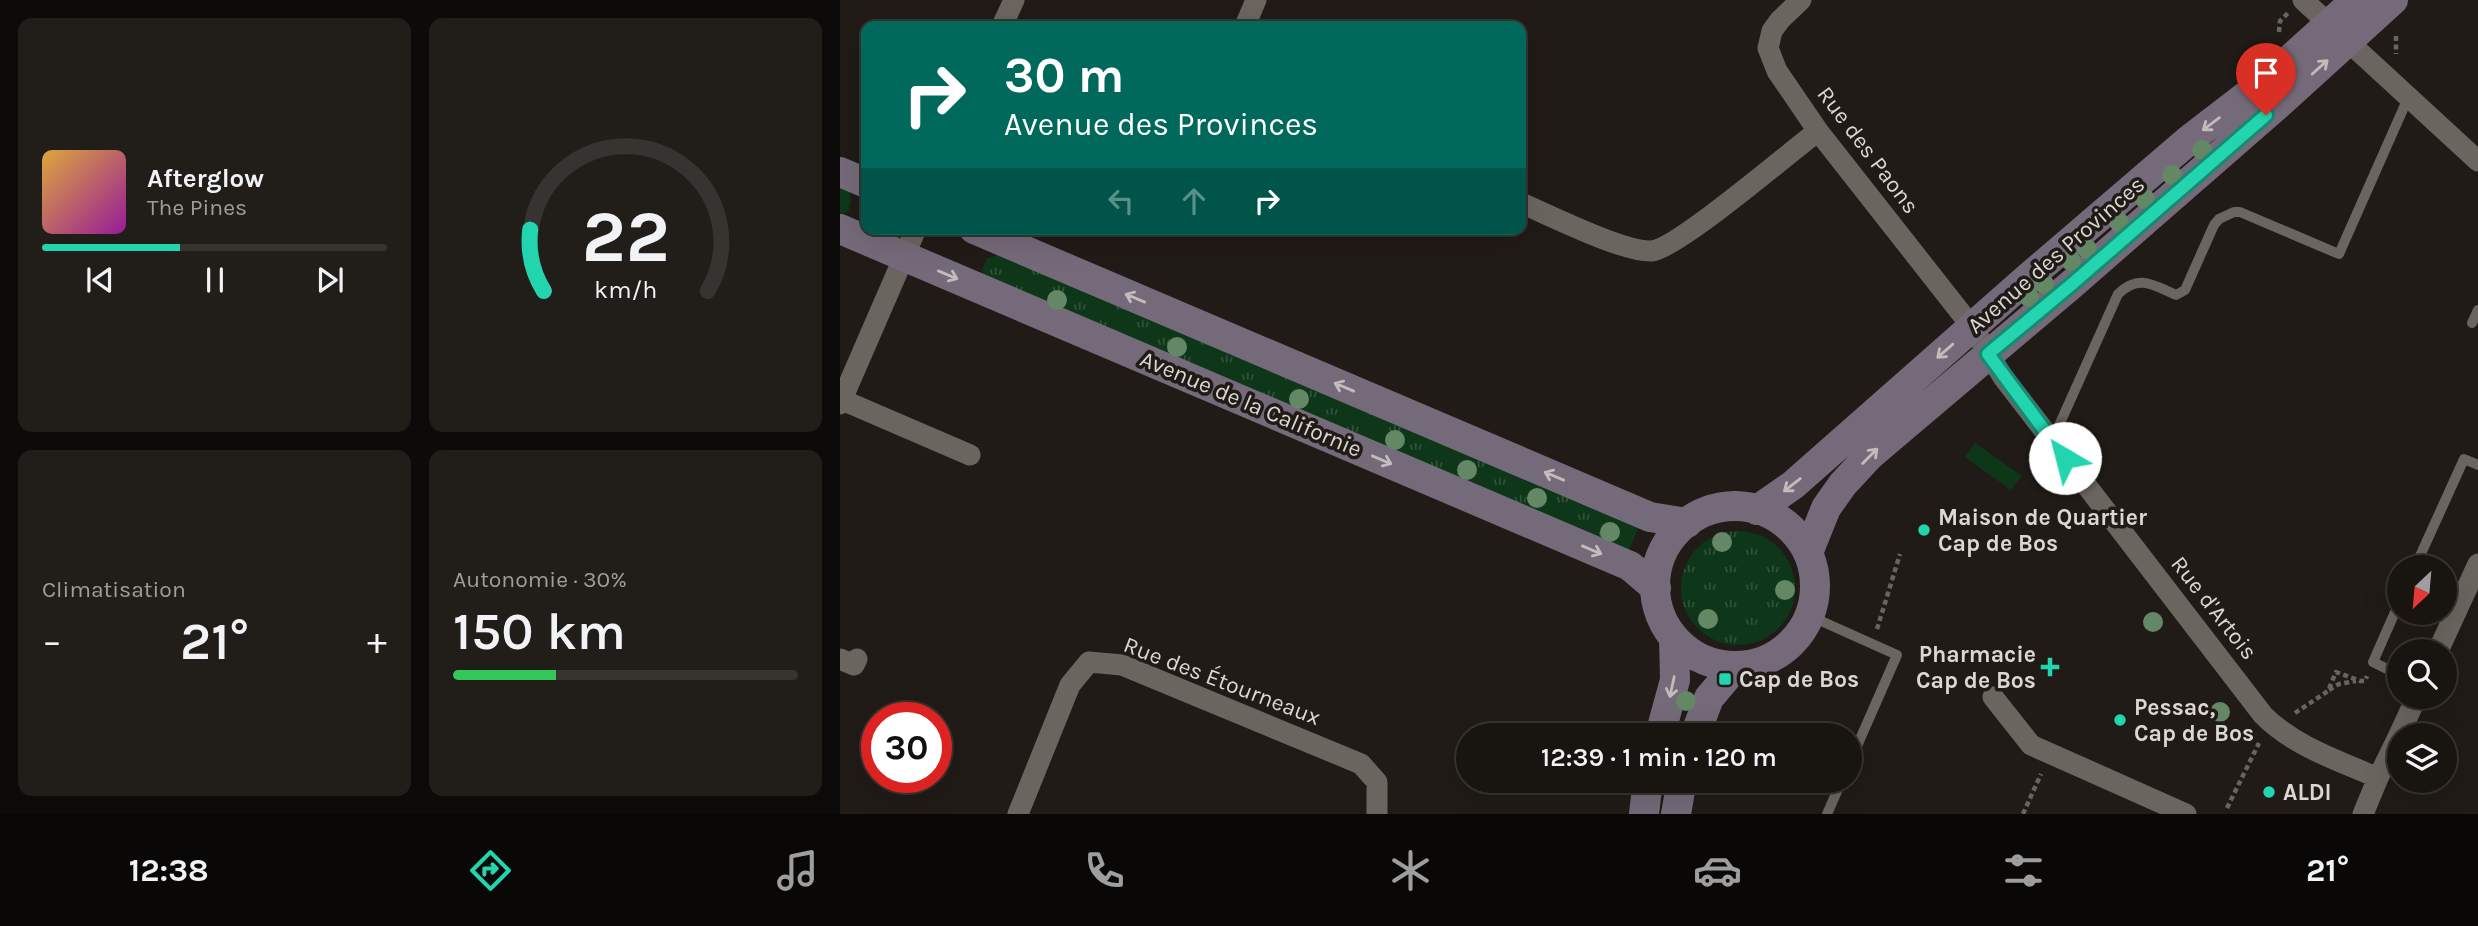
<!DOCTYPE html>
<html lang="fr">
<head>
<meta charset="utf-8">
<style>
  :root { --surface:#181410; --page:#211d19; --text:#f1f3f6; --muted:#9f9e9f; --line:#363330; --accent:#22d5af }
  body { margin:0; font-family:Karla,sans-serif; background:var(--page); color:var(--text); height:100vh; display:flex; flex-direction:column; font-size:26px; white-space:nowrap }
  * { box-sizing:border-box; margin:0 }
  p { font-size:23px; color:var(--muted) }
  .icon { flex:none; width:38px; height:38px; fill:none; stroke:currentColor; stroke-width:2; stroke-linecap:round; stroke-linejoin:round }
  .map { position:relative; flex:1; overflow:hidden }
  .panel { display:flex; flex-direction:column; gap:18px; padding:18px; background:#0d0b09; width:840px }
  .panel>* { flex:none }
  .guide { position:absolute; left:21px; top:21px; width:665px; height:214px; border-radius:14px; box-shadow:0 7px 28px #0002,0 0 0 2px var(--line); background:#00695c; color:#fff; overflow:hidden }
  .needle { width:46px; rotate:206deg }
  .buttons { position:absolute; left:1547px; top:555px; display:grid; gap:14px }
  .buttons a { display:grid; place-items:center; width:70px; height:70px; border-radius:50%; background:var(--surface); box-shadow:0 7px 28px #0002,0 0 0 2px var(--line); font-size:35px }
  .speed { position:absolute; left:21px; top:702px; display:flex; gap:14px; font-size:35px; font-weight:700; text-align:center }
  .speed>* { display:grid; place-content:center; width:91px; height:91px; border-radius:50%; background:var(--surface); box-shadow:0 7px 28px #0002,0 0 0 2px var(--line); line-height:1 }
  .speed .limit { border:10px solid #d22; background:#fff; color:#111 }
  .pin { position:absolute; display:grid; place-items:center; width:60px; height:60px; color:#fff; margin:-72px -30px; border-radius:50% 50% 50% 0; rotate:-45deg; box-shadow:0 0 7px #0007 }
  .pin .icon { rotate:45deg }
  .me { position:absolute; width:77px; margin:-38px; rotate:323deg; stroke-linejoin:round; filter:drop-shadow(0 0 5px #0008) }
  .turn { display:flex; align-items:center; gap:24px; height:147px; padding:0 28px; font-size:32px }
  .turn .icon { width:91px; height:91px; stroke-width:2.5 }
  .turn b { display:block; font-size:49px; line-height:60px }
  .lanes { display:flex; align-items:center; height:66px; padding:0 28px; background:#0003; justify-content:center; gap:35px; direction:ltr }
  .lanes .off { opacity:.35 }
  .big { font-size:52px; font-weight:600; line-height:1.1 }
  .panel .tile { flex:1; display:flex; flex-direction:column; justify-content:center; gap:10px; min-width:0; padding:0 24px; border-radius:14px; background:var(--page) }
  .panel .dial { align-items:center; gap:0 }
  .dial svg { height:182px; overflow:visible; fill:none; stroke:var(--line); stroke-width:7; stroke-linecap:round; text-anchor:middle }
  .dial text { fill:var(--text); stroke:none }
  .song { display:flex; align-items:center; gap:21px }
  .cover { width:84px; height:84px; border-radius:10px; background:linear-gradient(135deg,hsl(40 70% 55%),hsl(300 70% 35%)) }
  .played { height:7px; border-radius:4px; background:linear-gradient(90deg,var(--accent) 40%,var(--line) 40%) }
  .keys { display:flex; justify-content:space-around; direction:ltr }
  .heat { display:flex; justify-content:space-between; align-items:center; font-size:38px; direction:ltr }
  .charge { height:10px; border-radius:5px; background:linear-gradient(90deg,#34c759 30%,var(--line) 0) }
  .panel .tiles { flex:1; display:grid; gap:18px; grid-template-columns:repeat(2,1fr) }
  .trip { position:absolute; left:616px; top:723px; width:406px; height:70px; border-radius:35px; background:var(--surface); box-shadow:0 7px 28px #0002,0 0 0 2px var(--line); font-weight:600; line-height:70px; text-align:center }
  .tabs { display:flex; height:112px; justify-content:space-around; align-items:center; background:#0a0806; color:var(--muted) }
  .tabs .icon { width:49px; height:49px }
  .tabs .current { color:var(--accent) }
  .tabs b { font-size:32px; color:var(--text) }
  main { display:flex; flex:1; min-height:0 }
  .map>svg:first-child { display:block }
</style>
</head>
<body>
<main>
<section class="panel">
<div class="tiles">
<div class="tile">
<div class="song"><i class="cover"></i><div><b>Afterglow</b><p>The Pines</p></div></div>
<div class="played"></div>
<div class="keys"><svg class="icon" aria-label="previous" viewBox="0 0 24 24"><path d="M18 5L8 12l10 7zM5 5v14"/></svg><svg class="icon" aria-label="pause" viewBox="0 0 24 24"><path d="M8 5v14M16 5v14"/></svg><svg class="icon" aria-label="next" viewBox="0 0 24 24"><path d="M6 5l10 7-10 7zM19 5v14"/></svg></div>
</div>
<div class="tile dial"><svg viewBox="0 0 100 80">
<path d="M14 69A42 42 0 1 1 86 69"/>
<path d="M14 69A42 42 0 0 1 8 42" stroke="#22d5af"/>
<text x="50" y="56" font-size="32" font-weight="700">22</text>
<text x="50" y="72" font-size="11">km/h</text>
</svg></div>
<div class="tile"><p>Climatisation</p>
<div class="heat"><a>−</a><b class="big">21°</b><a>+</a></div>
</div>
<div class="tile"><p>Autonomie · 30%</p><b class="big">150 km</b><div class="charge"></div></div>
</div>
</section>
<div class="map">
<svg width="1638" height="814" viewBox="0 0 1638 814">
  <defs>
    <pattern id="grass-tufts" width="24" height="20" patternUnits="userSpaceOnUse" patternTransform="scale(1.75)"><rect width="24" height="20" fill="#0e3618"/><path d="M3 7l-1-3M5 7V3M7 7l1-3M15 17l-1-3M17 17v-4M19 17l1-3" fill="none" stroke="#305239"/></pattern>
  </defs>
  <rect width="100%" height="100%" fill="#201b16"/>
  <path fill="url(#grass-tufts)" d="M 0,183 L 9,189 L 11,200 L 9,210 L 0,216 Z
    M 163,254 L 800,524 L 787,555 L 144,278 L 142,270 L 147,258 Z
    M841 588a57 57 0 1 1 114 0a57 57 0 1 1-114 0Z"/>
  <path fill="#0e3618" d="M 1135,443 L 1182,476 L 1171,490 L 1125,457 Z"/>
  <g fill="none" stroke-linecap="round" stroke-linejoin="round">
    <path stroke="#686460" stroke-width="4.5" stroke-dasharray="5 3.5" stroke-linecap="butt" d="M 1439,32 L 1440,21 L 1448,13
      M 1556,36 L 1556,54
      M 1037,629 L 1060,554
      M 1489,690 L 1499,684 L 1516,681
      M 1455,713 L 1488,691 L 1496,672 L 1520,681 L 1525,681 L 1527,676
      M 1387,808 L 1419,743
      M 1183,814 L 1201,774"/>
    <path stroke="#6b655f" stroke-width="10" d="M 1632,323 L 1638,310
      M 1212,441 L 1278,294 C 1299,274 1313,285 1336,295 L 1345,290 L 1374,225 L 1379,219 L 1394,212 L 1400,212 L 1499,254 L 1568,98
      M 1575,567 L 1624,459 L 1638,465
      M 1559,603 L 1533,662 L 1559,675
      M 970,616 L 1057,655 L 1010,762
      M 987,814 L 1002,780"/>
    <path stroke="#6b655f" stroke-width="21" d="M 961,0 L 940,20 L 932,31 L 928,48 L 937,71 L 978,131 L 1132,327 L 1163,377 L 1423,715 C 1453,746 1500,761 1538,778 L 1523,814
      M 1463,0 L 1638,161
      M 162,26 L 174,0
      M 405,26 L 416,0
      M 681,203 C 709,215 785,253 812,251 C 838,248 950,152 978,131
      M 2,400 L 130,455
      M 0,404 L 76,229
      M 1598,651 L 1638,564
      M 0,659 L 14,665 L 17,659
      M 1153,697 L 1191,745 L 1346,814
      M 1559,735 L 1577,696
      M 1538,778 L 1559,735
      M 178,814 L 230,685 L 249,662 L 282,665 L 521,764 L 537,782 L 537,814"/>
    <path stroke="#756a79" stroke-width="30" d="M 0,172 L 26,183
      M 0,229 L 790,566 L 816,588
      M 134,229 L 810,517 L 847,523
      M815 586a80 80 0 1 1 160 0a80 80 0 1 1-160 0Z
      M 917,510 L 953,485 L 1189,277 L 1349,140 L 1427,80 L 1516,0
      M 968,553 L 986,508 L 1003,484 L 1030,455 L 1232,284 L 1444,99 L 1553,0
      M 820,735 L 835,680 L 834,639
      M 855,735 L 869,698 L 896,666
      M 804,814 L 808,780
      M 836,814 L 842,780"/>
  </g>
  <g fill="#648766">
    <circle cx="1362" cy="150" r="10"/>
    <circle cx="1332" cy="175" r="10"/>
    <circle cx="1305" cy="199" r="10"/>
    <circle cx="1279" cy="222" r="10"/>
    <circle cx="1247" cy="249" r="10"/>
    <circle cx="1231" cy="261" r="10"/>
    <circle cx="1204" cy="284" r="10"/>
    <circle cx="1189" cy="297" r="10"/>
    <circle cx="217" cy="300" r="10"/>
    <circle cx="337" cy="347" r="10"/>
    <circle cx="459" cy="399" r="10"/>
    <circle cx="555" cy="440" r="10"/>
    <circle cx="627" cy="470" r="10"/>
    <circle cx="697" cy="498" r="10"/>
    <circle cx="770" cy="532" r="10"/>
    <circle cx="882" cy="542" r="10"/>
    <circle cx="945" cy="590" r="10"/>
    <circle cx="868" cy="619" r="10"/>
    <circle cx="1313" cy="622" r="10"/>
    <circle cx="846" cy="701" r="10"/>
    <circle cx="1380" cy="712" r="10"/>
  </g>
  <defs><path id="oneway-shaft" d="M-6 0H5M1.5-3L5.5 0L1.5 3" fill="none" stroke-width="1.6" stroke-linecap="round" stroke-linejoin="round" transform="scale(1.75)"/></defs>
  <g stroke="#c2bcbd">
    <use href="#oneway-shaft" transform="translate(1480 67) rotate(-42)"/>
    <use href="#oneway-shaft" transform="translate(1371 124) rotate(143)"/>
    <use href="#oneway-shaft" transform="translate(108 275) rotate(23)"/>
    <use href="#oneway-shaft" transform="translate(295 298) rotate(-157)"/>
    <use href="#oneway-shaft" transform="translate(1105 351) rotate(139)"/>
    <use href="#oneway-shaft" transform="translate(504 387) rotate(-157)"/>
    <use href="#oneway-shaft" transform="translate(1030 456) rotate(-45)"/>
    <use href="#oneway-shaft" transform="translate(542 460) rotate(23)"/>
    <use href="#oneway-shaft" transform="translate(714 476) rotate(-157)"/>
    <use href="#oneway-shaft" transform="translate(952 485) rotate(142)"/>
    <use href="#oneway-shaft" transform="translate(752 550) rotate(23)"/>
    <use href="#oneway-shaft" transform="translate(832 687) rotate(102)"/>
  </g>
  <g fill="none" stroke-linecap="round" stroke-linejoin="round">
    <g stroke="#168a72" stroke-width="18">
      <path id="route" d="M 1225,458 L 1148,354 L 1232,284 L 1426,115"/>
    </g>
    <use href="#route" stroke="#22d5af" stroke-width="12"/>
  </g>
  <g fill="#22d5af" stroke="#201b16" stroke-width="2.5">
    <circle cx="1084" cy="530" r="7"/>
    <path d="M1206.5 656.5h7v7h7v7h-7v7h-7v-7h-7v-7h7z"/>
    <rect x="878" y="672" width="14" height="14" rx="3.5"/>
    <circle cx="1280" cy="720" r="7"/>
    <circle cx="1429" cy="792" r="7"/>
  </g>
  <g text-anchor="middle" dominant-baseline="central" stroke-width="7" stroke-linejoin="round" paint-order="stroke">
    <g font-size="23" fill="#dbd8d4" stroke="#201b16">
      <text transform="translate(1028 150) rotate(53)">Rue des Paons</text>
      <text transform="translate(1216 255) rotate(-41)">Avenue des Provinces</text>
      <text transform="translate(411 404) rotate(23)">Avenue de la Californie</text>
      <text transform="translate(1374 608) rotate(52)">Rue d'Artois</text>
      <text transform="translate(382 681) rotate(21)">Rue des Étourneaux</text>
    </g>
    <g font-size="23" font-weight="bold" fill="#dbd8d4" stroke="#201b16" text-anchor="start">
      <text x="1098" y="517">Maison de Quartier<tspan x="1098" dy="26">Cap de Bos</tspan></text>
      <text x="1196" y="654" text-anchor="end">Pharmacie<tspan x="1196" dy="26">Cap de Bos</tspan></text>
      <text x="899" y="679">Cap de Bos</text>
      <text x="1294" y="707">Pessac,<tspan x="1294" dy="26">Cap de Bos</tspan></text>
      <text x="1443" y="792">ALDI</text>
    </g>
  </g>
</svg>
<div class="buttons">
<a><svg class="needle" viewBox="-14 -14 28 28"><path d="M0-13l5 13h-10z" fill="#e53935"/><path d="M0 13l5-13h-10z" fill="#9f9e9f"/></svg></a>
<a><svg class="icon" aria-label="search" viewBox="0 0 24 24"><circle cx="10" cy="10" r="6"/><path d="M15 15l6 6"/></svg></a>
<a><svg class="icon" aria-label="layers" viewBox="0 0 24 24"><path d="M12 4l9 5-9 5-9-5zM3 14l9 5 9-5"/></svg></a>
</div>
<div class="speed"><div class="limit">30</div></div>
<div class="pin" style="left:1426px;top:115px;background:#d93025"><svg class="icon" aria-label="arrive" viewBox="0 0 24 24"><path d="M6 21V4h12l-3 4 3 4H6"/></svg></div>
<svg class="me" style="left:1225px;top:458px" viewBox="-20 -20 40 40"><circle r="19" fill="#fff"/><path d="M0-13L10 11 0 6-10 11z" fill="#22d5af"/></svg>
<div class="trip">12:39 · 1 min · 120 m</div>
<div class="guide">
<div class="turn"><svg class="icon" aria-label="right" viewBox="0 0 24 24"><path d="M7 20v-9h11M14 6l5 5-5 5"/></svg><div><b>30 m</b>Avenue des Provinces</div></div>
<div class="lanes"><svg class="icon off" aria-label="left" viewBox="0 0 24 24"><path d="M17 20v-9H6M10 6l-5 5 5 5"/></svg><svg class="icon off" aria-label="ahead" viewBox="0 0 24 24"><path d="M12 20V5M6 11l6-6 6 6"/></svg><svg class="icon" aria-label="right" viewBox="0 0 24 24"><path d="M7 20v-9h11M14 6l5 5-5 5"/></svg></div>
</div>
</div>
</main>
<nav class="tabs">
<b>12:38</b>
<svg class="icon current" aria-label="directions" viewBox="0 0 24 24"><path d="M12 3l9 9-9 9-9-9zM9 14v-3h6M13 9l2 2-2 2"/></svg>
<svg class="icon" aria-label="music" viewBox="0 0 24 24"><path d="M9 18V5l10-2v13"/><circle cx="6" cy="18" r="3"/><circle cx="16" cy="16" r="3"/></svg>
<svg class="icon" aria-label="phone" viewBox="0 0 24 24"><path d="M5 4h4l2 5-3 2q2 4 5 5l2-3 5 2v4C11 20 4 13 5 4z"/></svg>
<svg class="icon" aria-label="climate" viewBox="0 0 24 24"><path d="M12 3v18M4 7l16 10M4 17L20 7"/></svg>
<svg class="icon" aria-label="car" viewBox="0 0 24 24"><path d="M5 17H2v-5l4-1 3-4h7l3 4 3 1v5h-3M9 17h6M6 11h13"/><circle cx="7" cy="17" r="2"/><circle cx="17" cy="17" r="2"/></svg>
<svg class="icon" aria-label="filters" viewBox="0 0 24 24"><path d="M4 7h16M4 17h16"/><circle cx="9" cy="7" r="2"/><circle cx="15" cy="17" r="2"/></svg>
<b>21°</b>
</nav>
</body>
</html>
